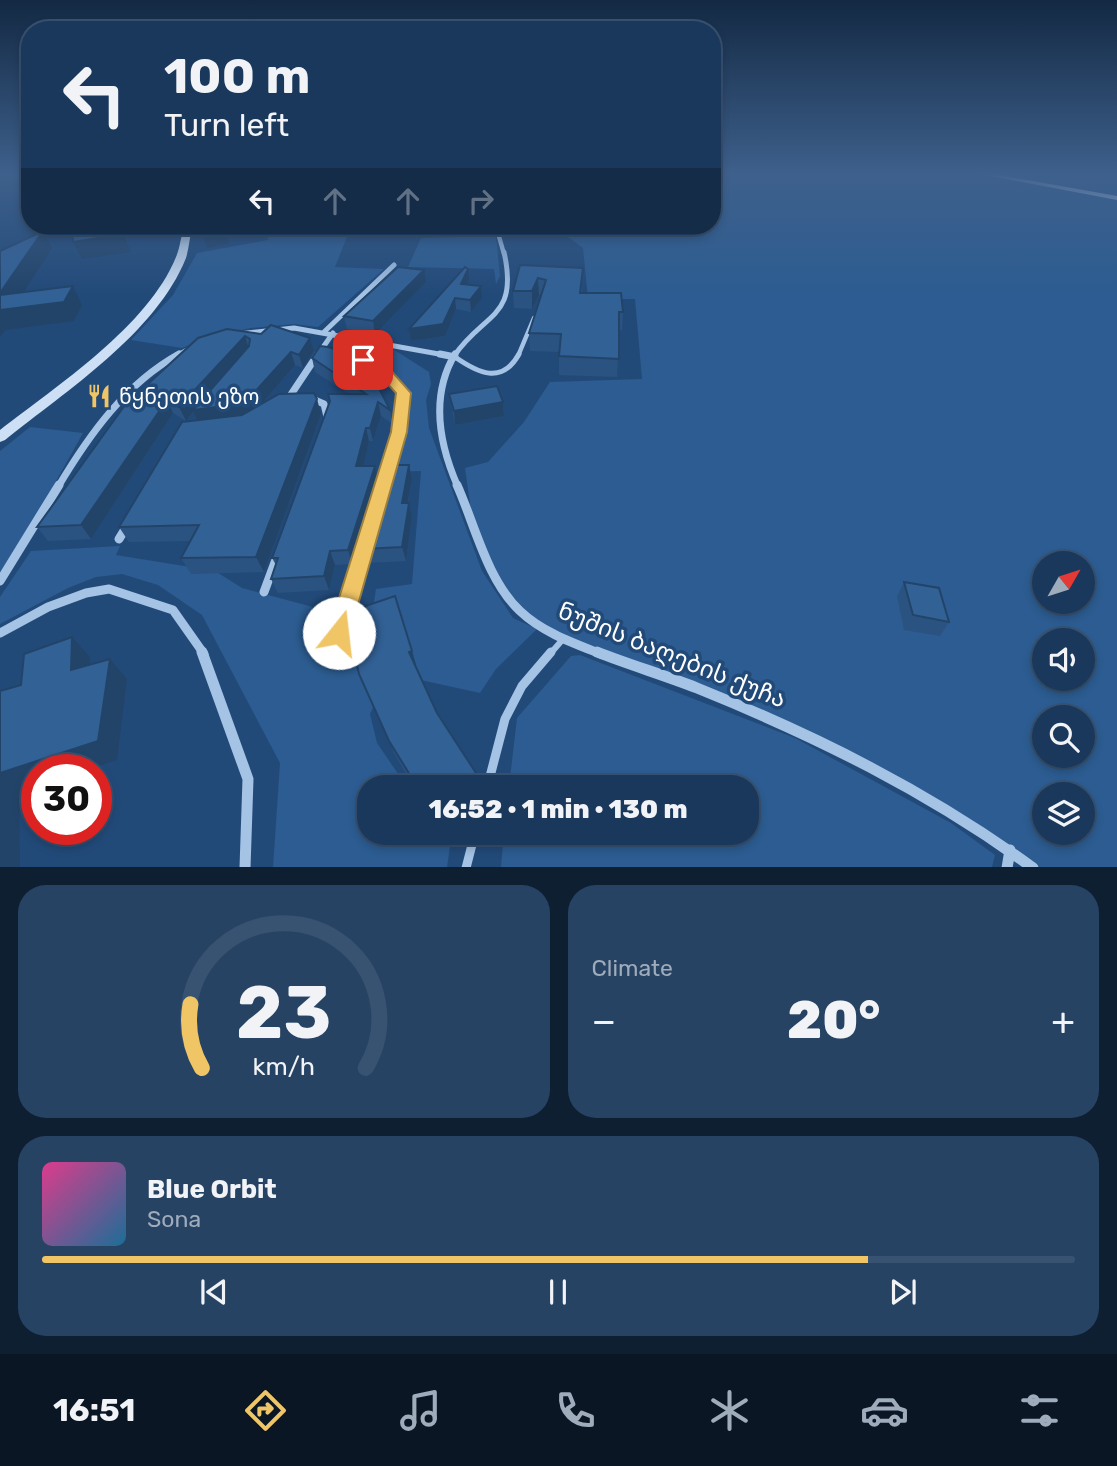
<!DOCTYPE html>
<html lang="en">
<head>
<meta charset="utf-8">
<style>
  :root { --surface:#1a385b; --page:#274364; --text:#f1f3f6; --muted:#9facbb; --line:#385271; --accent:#f0c566 }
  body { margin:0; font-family:Rubik,"Noto Sans Georgian",sans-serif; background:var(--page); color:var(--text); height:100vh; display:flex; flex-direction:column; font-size:26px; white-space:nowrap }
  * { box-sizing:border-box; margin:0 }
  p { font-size:23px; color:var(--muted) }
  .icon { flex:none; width:38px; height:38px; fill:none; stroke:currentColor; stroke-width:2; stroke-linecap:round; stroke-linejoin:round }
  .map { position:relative; height:867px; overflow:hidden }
  .side { display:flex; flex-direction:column; gap:18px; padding:18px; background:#0e1f32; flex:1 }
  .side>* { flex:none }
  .top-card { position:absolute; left:21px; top:21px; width:700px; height:214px; border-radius:28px; box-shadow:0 4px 10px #0003,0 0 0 2px var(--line); background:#1a385b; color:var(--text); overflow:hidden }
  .needle { width:46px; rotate:51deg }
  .buttons { position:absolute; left:1032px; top:551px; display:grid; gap:14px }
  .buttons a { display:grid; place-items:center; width:63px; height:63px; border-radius:50%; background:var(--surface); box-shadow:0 4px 10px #0003,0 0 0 2px var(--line); font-size:35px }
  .speed { position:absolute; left:21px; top:754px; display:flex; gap:14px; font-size:35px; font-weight:700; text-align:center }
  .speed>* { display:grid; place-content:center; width:91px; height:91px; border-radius:50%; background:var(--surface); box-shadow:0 4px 10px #0003,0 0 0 2px var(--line); line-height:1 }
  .speed .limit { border:10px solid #d22; background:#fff; color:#111 }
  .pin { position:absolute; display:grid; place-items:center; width:60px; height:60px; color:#fff; margin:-30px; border-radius:14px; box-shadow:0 4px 10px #0006 }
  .me { position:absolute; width:77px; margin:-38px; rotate:16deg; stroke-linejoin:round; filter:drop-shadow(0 0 5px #0008) }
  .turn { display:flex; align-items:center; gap:24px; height:147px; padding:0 28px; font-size:32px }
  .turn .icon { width:91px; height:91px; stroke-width:2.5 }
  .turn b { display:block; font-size:49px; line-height:60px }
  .lanes { display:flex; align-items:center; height:66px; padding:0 28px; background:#0003; justify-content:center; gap:35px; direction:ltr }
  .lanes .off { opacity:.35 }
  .big { font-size:52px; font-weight:800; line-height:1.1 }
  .side .card { flex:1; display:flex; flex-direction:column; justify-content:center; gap:10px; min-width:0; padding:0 24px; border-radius:28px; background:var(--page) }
  .side .dial { align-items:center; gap:0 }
  .dial svg { height:182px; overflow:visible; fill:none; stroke:var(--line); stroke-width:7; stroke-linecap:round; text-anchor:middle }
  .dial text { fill:var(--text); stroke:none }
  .song { display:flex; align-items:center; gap:21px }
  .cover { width:84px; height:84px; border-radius:10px; background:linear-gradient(135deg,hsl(330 70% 55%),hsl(200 70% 35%)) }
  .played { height:7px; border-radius:4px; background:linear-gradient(90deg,var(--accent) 80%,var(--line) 80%) }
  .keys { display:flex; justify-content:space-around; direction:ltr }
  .heat { display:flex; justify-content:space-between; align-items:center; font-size:38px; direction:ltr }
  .side .tiles { flex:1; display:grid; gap:18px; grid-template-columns:1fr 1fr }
  .card:last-child { grid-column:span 2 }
  .trip { position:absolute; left:357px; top:775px; width:402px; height:70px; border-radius:28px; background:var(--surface); box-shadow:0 4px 10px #0003,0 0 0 2px var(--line); font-weight:800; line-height:70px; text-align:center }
  .menu { display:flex; height:112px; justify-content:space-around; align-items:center; background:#0a1624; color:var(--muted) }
  .menu .icon { width:49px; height:49px }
  .menu .selected { color:var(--accent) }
  .menu b { font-size:32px; color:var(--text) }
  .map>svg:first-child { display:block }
</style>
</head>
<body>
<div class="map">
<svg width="1117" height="868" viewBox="0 0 1117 868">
  <rect width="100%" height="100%" fill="#224a79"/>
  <path fill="#2c5c91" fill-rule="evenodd" d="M 712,174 L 1117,174 L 1117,867 L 1033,867 L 816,737 L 582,646 L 520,611 L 487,561 L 472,518 L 465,468 L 488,462 L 524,422 L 550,382 L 642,379 L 635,299 L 588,299 L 583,248 L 553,226 L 712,226 ZM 1045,564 L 1083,564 L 1083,602 L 1045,602 ZM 1045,640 L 1083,640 L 1083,679 L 1045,679 ZM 1045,718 L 1083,718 L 1083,756 L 1045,756 ZM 1045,794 L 1083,794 L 1083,833 L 1045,833 Z
    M 264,226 L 401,226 L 397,234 L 347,237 L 335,267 L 384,269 L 318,327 L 294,324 L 251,328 L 212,336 L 182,348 L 131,340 L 173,295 L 197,253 L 268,240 Z
    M 496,236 L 500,276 L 496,284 L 494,269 L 408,267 L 421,238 Z
    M 347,339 L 393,349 L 429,372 L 431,384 L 426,400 L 429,428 L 482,571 L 513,618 L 537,629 L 496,669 L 480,693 L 389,673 L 370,714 L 377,743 L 407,787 L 369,788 L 369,833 L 452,833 L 447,867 L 273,868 L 280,763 L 202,615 L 158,585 L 122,574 L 96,577 L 68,588 L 0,624 L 0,597 L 31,551 L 120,546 L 116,555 L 215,571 L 242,588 L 313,607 L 324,627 L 370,629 L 376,589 L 412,584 L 421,471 L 393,472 L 407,390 L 386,367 L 337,350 Z
    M 30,427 L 83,433 L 23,540 L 0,572 L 0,451 Z
    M 580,655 L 795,738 L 951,823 L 995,855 L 992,867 L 501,867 L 504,833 L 747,833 L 747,788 L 509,787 L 517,718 L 571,656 Z"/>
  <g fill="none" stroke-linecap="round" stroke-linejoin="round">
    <path stroke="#a4c3e5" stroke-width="4.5" d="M 518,356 L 534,318"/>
    <path stroke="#a4c3e5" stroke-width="5" d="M 455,357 C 478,373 502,385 519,354"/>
    <path stroke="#a4c3e5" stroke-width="6" d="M 550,654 L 564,638"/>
    <path stroke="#a4c3e5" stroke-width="9" d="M 487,788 L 505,719 L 522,686 L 551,652
      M 466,868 L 475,833"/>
    <path stroke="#a4c3e5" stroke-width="4.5" d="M 496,226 L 504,254"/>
    <path stroke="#a4c3e5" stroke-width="5" d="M 324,332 L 394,265
      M 238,334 L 294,328 L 450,356
      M 176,356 L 193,347
      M 317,356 L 333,333
      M 454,356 C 484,312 519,319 504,252"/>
    <path stroke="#a4c3e5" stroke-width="7" d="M 440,354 L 455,357
      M 455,354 C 430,396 439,444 458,487
      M 351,357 L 383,370 L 403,393 L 399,432 L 386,474
      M 310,398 L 324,404 L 327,417
      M 288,399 L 318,354
      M 58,487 C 89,435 125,384 179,354"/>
    <path stroke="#a4c3e5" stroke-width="9" d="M 457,485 C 475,525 487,580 520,611 C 542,632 573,643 601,654
      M 119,539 L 127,526
      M 0,581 L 59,485
      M 264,592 L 277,557
      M 0,633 L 48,607 L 86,593 L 109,589 L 173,610 L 204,654
      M 339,633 L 366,543"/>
    <path stroke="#a4c3e5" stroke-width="11" d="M 202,652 L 248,779 L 245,868
      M 597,652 C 630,665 664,675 697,688 C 816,736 929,792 1033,868
      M 1007,868 L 1010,850"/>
    <path fill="#cddff4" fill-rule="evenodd" d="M 980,174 L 993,174 L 1117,196 L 1117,200 Z
      M 184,226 L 192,226 C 190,236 189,248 186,258 C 156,333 66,391 5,440 L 0,442 L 0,430 C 58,385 148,326 176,257 C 180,248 181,236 184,226 Z"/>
  </g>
  <path fill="#2b5381" d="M 520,265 L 583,268 L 582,293 L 623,312 L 622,330 L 619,330 L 617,377 L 559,375 L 559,352 L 530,351 L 529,333 L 541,295 L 539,295 L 532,309 L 514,308 L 513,291 Z
    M 469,280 L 467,284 L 482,298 L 471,312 L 456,309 L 445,336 L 411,341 Z
    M 426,282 L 375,334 L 347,329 L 344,316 Z
    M 261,334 L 310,338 L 314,350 L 303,368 L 295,365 L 262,404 L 321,414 L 264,572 L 191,574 L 181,558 L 191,541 L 129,542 L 119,527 L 197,420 L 193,412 L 186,421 L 173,413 L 91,539 L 48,541 L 37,527 L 198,338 Z
    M 312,358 L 390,410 L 393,424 L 381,416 L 373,441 L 369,441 L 363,466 L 375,466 L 378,480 L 352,564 L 335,565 L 329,590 L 278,593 L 271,579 L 276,565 L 272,558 L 349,394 L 315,372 Z
    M 449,394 L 503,402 L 504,416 L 455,425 Z
    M 409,465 L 412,479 L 408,503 L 409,503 L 412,517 L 406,561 L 367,563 L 363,549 Z
    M 904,582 L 949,622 L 940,636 L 904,630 L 897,596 Z
    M 412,651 L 416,665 L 415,665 L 437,713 L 479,785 L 476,788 L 414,788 L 394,753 L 359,674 Z"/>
  <path fill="#234469" d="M 0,173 L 27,173 L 30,185 L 0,189 Z
    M 30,204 L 30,222 L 26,222 L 17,206 Z
    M 224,226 L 227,226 L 229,244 L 207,248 L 203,236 Z
    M 43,231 L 52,248 L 13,309 L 73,286 L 82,305 L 74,321 L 6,330 L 0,337 L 0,293 Z
    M 123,234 L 131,252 L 82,259 L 73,242 Z
    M 468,269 L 469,280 L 463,295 L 461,284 Z
    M 424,270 L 426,282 L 375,334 L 373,321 Z
    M 538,278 L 539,295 L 532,309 L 532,291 Z
    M 481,286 L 482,298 L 471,312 L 470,300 Z
    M 455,298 L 456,309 L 445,336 L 411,341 L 409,329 Z
    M 245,336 L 249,349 L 252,395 L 291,352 L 295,365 L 260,406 L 245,418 L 199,424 L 193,412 L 186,421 L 179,407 Z
    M 310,338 L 314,350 L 303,368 L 299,355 Z
    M 317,399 L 321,414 L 264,572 L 256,557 Z
    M 167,400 L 173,413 L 91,539 L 81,525 Z
    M 378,402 L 381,416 L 373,441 L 370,428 Z
    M 503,402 L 504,416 L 455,425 L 454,411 Z
    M 366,428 L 369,441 L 360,480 L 356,466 Z
    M 409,465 L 412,479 L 405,517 L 402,503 Z
    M 375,466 L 378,480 L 352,564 L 348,550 Z
    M 409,503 L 412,517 L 406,561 L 402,547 Z
    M 330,551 L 335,565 L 329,590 L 324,576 Z
    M 72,637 L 90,657 L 89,691 L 71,670 Z
    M 412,651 L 416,665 L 412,666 L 409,652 Z
    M 110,659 L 127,679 L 117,760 L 87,770 L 37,770 L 37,787 L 19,793 L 20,867 L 0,867 L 0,773 Z
    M 476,773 L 479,785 L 476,788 L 457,788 Z"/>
  <path fill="#326196" stroke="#234469" stroke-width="2" d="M 24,173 L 30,173 L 30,204 L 17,206 Z
    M 72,226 L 118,226 L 123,234 L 73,242 Z
    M 202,226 L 224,226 L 225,233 L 203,236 Z
    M 43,231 L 0,293 L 0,251 Z
    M 520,265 L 583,268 L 580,293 L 621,293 L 623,312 L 619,312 L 619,359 L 559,356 L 561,334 L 529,333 L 546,280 L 538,278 L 532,291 L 513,291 Z
    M 398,267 L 424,270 L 373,321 L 344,316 Z
    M 465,267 L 468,269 L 461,284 L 481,286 L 470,300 L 455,298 L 443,324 L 409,329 Z
    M 73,286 L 64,302 L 0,310 L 0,295 Z
    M 271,325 L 310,338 L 299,355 L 291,352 L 252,395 L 255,395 L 240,404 L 193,410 L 249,346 L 250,339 L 245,336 L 179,407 L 167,400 L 81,525 L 37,527 L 125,405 L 198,338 L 227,329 L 261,334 Z
    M 320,346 L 328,347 L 353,355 L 367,364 L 390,410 L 378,402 L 370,428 L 366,428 L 356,466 L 375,466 L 348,550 L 330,551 L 324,576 L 271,579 L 278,558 L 272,558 L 330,401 L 328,394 L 366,394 L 312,358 Z
    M 497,386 L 503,402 L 454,411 L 449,394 Z
    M 314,393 L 317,399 L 256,557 L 181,558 L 199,525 L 119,527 L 182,422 L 242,415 L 279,394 Z
    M 388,465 L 409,465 L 402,503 L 409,503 L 402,547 L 363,549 Z
    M 904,582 L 939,588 L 949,622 L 913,615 Z
    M 395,596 L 412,651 L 409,652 L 437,713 L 476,773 L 457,788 L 418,788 L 389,741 L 359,674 L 345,613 Z
    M 72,637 L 71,670 L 110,659 L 98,741 L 0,773 L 0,691 L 21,685 L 24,654 Z"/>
  <linearGradient id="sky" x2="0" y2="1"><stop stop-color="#132943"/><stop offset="0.59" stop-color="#3e608c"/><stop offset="1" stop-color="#3e608c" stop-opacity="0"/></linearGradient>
  <rect width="1117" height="295" fill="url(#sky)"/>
  <path fill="#f0c566" stroke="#9c8042" stroke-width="2" d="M 363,356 L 388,367 L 411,393 L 407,432 L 350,633 L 347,640 L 339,642 L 331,640 L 328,633 L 391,432 L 396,393 L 378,373 L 358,363 L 356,360 Z"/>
  <defs>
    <g id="restaurant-bare" transform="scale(1.89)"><path d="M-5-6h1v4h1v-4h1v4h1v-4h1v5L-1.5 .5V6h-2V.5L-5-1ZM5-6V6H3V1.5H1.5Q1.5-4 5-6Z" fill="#f0c566" stroke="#224a79" stroke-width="2.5" paint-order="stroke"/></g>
  </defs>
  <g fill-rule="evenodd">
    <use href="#restaurant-bare" x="99" y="396"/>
  </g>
  <g text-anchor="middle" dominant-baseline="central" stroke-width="7" stroke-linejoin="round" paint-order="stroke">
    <g font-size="21" fill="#fff" stroke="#224a79" text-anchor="start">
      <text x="119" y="396">წყნეთის ეზო</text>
    </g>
    <g font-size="24" fill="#fff" stroke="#224a79">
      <text transform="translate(672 655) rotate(22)">ნუშის ბაღების ქუჩა</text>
    </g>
  </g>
</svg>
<div class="buttons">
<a><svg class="needle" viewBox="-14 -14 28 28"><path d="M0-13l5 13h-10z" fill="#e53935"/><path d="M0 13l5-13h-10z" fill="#9facbb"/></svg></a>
<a><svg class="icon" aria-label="sound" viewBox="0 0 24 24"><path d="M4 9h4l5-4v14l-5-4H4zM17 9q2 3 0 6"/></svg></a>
<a><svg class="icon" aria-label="search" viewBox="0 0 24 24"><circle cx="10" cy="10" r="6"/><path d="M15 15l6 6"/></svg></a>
<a><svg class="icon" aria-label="layers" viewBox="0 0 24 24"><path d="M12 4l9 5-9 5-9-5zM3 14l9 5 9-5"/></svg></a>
</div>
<div class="speed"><div class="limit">30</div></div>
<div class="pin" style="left:363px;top:360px;background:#d93025"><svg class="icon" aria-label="arrive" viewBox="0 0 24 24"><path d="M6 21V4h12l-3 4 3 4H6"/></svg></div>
<svg class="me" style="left:339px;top:633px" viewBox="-20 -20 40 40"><circle r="19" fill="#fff"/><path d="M0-13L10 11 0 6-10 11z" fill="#f0c566"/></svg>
<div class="trip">16:52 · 1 min · 130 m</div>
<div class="top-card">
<div class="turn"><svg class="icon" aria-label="left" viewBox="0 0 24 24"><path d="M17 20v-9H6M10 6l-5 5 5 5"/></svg><div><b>100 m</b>Turn left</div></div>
<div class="lanes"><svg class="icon" aria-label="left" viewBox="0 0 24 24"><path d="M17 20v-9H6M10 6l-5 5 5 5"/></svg><svg class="icon off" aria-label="ahead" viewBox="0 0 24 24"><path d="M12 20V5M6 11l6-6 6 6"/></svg><svg class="icon off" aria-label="ahead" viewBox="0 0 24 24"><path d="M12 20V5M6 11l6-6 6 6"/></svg><svg class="icon off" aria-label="right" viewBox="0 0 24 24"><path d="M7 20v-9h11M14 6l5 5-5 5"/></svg></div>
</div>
</div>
<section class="side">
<div class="tiles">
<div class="card dial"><svg viewBox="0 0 100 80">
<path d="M14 69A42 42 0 1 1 86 69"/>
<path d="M14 69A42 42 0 0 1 9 41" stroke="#f0c566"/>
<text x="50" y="56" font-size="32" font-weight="700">23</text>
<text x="50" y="72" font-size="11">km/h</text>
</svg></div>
<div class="card"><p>Climate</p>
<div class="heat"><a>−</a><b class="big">20°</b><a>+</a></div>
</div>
<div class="card">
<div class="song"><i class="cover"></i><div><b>Blue Orbit</b><p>Sona</p></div></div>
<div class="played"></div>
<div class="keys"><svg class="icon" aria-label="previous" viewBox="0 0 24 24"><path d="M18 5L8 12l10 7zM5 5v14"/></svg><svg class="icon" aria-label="pause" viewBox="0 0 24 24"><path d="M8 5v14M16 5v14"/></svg><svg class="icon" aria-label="next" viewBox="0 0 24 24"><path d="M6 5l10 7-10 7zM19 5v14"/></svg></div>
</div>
</div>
</section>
<nav class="menu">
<b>16:51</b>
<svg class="icon selected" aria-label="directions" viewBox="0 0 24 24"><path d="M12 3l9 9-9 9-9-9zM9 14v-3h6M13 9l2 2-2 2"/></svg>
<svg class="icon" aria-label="music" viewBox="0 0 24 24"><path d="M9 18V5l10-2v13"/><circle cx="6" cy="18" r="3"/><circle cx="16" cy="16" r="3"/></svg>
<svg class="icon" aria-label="phone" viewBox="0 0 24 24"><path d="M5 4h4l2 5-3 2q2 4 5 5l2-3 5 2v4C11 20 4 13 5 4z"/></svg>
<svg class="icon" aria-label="climate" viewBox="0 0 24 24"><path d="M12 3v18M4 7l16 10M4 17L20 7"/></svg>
<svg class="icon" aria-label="car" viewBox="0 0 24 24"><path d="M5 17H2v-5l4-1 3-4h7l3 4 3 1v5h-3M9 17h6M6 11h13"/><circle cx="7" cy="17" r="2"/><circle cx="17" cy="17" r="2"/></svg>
<svg class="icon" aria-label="filters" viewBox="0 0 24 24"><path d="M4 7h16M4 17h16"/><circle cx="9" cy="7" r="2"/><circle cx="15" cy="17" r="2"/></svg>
</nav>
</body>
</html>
